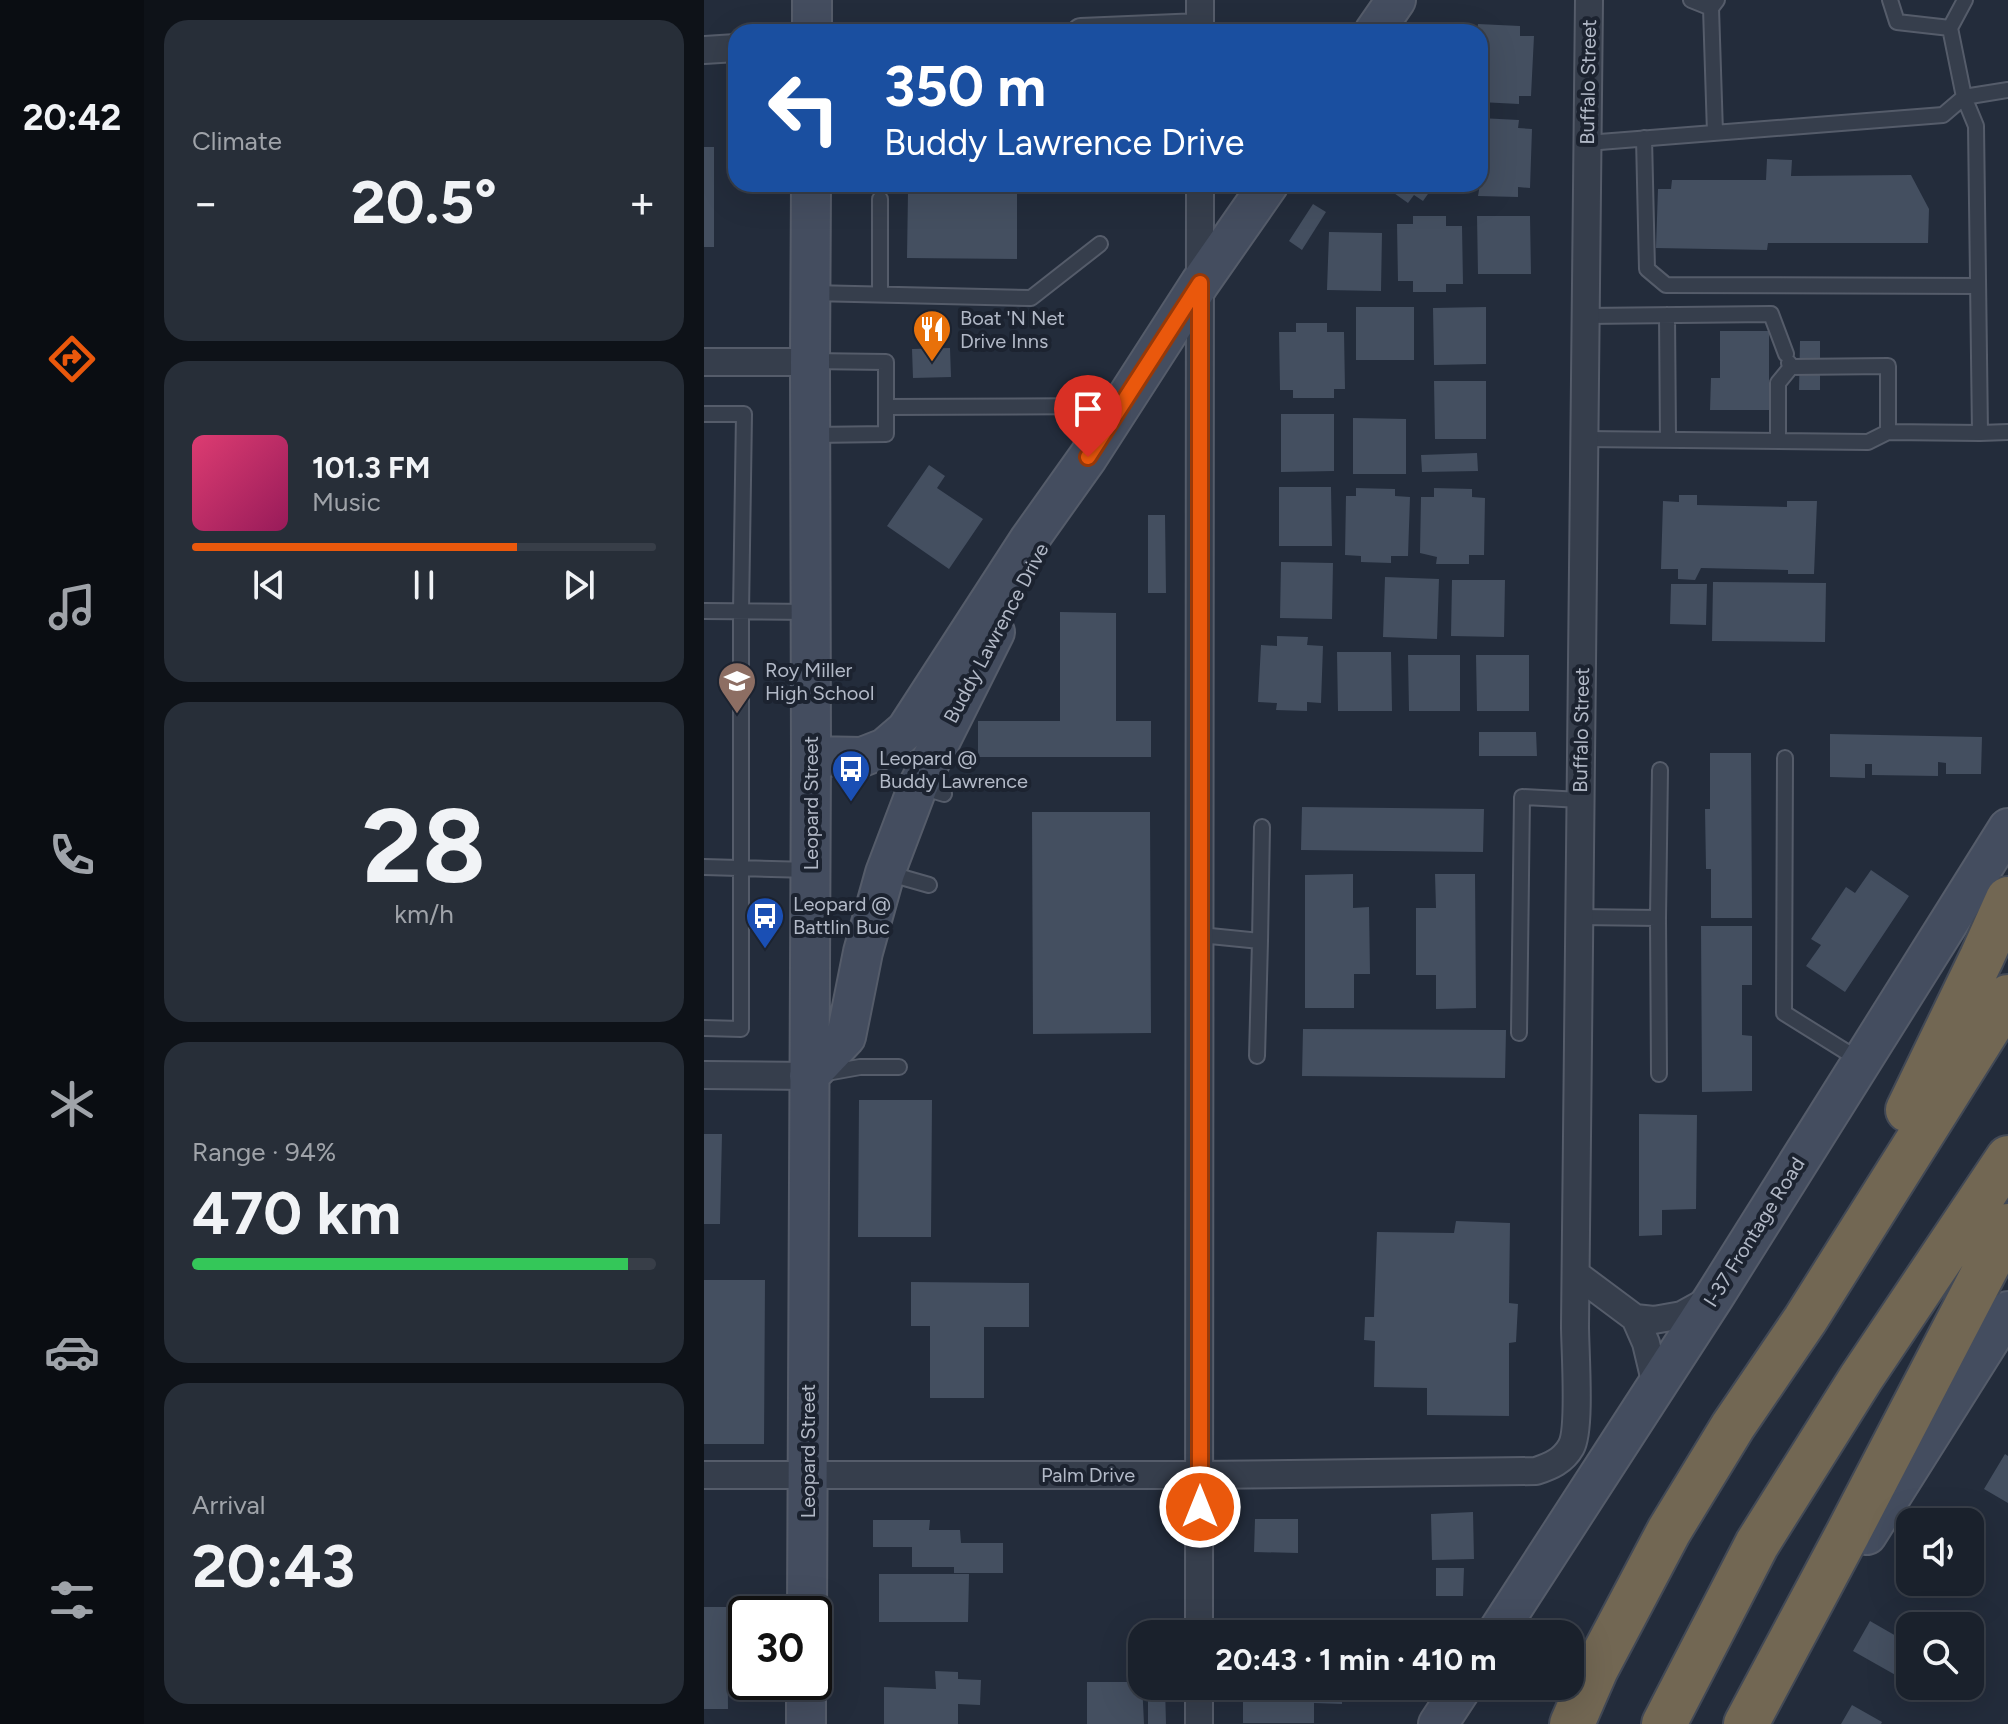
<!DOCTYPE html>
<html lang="en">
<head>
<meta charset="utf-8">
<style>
  :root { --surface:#1a212c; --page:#272e38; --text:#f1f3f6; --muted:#9fa3a9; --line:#383e48; --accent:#ea580c }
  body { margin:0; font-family:Figtree,sans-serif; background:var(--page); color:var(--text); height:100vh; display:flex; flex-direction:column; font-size:30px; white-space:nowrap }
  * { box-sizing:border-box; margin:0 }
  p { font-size:26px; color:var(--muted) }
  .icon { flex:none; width:44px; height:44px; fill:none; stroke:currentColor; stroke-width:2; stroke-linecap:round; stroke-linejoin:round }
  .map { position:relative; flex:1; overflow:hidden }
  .side { display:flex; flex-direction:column; gap:20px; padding:20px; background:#0e1218; width:560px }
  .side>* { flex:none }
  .banner { position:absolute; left:24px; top:24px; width:760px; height:168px; border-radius:24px; box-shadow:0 8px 32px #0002,0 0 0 2px var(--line); background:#1a4fa0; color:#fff; overflow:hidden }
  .fabs { position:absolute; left:1192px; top:1508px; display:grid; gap:16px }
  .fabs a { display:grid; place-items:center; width:88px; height:88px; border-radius:16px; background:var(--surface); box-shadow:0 8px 32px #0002,0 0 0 2px var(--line); font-size:40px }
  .speed { position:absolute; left:24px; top:1596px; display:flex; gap:16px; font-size:40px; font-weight:700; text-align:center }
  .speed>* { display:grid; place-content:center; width:104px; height:104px; border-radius:50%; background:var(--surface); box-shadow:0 8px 32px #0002,0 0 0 2px var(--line); line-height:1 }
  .speed .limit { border:4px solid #111; border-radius:12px; background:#fff; color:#111 }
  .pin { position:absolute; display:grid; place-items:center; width:68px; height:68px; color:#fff; margin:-82px -34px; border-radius:50% 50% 50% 0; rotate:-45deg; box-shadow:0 0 8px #0007 }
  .pin .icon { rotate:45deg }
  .me { position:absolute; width:88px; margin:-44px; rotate:0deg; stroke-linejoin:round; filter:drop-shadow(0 0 6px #0008) }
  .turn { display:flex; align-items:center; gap:28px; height:168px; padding:0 24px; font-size:36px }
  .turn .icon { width:104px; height:104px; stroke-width:2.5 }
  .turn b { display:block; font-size:56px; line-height:68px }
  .big { font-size:60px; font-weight:700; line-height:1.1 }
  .side .widget { flex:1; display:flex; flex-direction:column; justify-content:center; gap:12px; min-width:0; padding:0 28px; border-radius:24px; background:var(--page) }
  .side .dial { align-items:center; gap:0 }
  .dial b { font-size:104px; line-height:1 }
  .song { display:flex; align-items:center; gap:24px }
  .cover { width:96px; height:96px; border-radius:12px; background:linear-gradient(135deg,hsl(340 70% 55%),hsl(330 70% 35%)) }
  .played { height:8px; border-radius:4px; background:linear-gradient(90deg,var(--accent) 70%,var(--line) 70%) }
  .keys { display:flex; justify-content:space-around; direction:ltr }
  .heat { display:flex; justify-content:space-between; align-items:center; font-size:44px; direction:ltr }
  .charge { height:12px; border-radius:6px; background:linear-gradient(90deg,#34c759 94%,var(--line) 0) }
  .trip { position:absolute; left:424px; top:1620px; width:456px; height:80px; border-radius:24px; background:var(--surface); box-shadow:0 8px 32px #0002,0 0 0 2px var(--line); font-weight:700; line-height:80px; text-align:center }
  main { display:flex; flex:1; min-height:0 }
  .dock { display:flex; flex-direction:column; width:144px; justify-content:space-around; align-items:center; background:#0a0d12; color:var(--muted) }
  .dock .icon { width:56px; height:56px }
  .dock .selected { color:var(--accent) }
  .dock b { font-size:36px; color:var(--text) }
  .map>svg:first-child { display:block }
</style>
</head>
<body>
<main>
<nav class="dock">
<b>20:42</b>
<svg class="icon selected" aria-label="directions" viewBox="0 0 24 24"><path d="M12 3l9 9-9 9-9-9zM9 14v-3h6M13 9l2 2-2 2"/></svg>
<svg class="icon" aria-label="music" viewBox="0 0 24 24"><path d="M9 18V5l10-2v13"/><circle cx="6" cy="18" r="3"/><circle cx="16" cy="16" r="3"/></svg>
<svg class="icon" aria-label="phone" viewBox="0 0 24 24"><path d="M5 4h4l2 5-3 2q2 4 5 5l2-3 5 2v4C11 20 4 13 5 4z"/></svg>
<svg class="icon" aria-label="climate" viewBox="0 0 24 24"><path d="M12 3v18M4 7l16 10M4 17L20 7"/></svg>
<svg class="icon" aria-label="car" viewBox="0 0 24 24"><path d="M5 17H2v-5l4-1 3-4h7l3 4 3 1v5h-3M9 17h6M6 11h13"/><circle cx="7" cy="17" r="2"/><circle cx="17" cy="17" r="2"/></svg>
<svg class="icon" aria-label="filters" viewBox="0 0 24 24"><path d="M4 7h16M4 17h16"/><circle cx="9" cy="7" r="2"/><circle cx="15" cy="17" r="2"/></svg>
</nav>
<section class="side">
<div class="widget"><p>Climate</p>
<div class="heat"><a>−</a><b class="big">20.5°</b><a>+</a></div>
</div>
<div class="widget">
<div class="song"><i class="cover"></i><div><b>101.3 FM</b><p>Music</p></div></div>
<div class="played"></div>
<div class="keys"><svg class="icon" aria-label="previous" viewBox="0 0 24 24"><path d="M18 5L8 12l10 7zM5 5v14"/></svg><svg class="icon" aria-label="pause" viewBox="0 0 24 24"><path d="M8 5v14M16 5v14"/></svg><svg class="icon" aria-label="next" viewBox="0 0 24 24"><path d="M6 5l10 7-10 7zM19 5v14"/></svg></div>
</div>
<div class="widget dial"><b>28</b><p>km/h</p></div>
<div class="widget"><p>Range · 94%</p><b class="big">470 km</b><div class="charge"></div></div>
<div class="widget"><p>Arrival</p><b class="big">20:43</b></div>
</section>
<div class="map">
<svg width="1304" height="1724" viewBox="0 0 1304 1724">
  <rect width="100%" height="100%" fill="#232c3b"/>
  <path fill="#444f60" d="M 774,24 L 816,26 L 816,36 L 830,36 L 827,96 L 815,96 L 815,104 L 776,102 L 776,32 L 773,32 Z
    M 776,118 L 815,120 L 814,128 L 828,129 L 826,188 L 814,187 L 814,197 L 774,196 L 776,184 Z
    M 0,147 L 10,147 L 10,247 L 0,247 Z
    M 1063,159 L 1088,160 L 1087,176 L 1207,175 L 1225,209 L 1224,243 L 1064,243 L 1063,250 L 952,248 L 954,189 L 967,189 L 968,180 L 1062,180 Z
    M 677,184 L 731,184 L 719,201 L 710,195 L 704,203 Z
    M 204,192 L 313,193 L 313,259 L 203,258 Z
    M 609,204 L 622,212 L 598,250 L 585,241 Z
    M 709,216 L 742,216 L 742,226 L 758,226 L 759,284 L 742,284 L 742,292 L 709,292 L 709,281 L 694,281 L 693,224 L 709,224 Z
    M 773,216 L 826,216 L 827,274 L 774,274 Z
    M 625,232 L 678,233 L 677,291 L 623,290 Z
    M 652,307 L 710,307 L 710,360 L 652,360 Z
    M 782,307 L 782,364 L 730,365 L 729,308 Z
    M 592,323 L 623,323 L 623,332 L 640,332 L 641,389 L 630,389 L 630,398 L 589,398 L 589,390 L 576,390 L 575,332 L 592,332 Z
    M 1016,331 L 1065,331 L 1065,410 L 1006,410 L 1007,378 L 1016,378 Z
    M 1096,341 L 1116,341 L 1116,390 L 1095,390 Z
    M 246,348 L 247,377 L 209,378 L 208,349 Z
    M 730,381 L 782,381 L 782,439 L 731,439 Z
    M 577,414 L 630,414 L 630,471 L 577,472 Z
    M 649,418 L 702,419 L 702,474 L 649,474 Z
    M 773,453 L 774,471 L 718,472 L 717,455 Z
    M 225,465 L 241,476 L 233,488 L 279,519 L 245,569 L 183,526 Z
    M 575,487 L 627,487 L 628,546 L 575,546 Z
    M 652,488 L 691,489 L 691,496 L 706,497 L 704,556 L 687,556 L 687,563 L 657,562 L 657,556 L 641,555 L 642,496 L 652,496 Z
    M 730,488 L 768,489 L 768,497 L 781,498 L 780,555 L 765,555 L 765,564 L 732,564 L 733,557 L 716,553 L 717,497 L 730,497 Z
    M 975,495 L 993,495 L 993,505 L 1083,507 L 1083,501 L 1113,501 L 1110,574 L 1084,574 L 1084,570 L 997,568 L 991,580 L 974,579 L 974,569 L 957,569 L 959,501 L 975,502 Z
    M 444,515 L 461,515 L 462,593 L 444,593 Z
    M 577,562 L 629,563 L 628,619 L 576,618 Z
    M 681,577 L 735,579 L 733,639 L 679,637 Z
    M 748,580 L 801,580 L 800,637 L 747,636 Z
    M 1009,582 L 1122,583 L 1121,642 L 1008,641 Z
    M 967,584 L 1003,584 L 1002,625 L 966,624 Z
    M 356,612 L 412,613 L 412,721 L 447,721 L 447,757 L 274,757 L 274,721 L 356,721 Z
    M 573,636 L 604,637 L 603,645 L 619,646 L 617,703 L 603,702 L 603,711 L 572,710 L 573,703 L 554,702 L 557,645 L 573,646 Z
    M 633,652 L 687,652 L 688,711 L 634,711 Z
    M 704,655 L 756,655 L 756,711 L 705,711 Z
    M 772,655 L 825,655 L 825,711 L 773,711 Z
    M 775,732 L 832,732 L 833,756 L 775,756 Z
    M 1126,734 L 1278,737 L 1277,774 L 1242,774 L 1242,763 L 1234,762 L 1234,776 L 1168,775 L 1168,764 L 1161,764 L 1161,778 L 1126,777 Z
    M 1006,753 L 1047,753 L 1048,918 L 1007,918 L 1007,869 L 1002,869 L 1001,809 L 1006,809 Z
    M 598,807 L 780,809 L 779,852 L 597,850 Z
    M 328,812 L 446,812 L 447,1033 L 329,1034 Z
    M 1167,870 L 1205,896 L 1141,992 L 1102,966 L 1117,945 L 1107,939 L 1142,887 L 1151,893 Z
    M 649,874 L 649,908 L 665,907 L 666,974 L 650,974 L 650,1008 L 601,1008 L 601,875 Z
    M 731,874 L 771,874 L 772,1008 L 732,1009 L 732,975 L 712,975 L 712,908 L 732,908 Z
    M 997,926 L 1048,926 L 1048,985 L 1038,985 L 1038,1035 L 1048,1036 L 1048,1091 L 998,1092 Z
    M 599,1029 L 802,1030 L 801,1078 L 598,1076 Z
    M 155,1100 L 228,1100 L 227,1237 L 154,1237 Z
    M 935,1114 L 993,1115 L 992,1209 L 958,1210 L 958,1235 L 935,1236 Z
    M 0,1134 L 18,1134 L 16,1224 L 0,1224 Z
    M 752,1221 L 806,1223 L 805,1303 L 814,1304 L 812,1342 L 805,1343 L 805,1416 L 723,1415 L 723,1388 L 670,1387 L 671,1341 L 660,1340 L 661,1317 L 670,1317 L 673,1232 L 750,1233 Z
    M 0,1280 L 61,1280 L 60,1444 L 0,1444 Z
    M 207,1282 L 325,1283 L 325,1327 L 280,1327 L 280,1398 L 226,1398 L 226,1326 L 207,1326 Z
    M 1301,1454 L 1304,1456 L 1304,1503 L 1280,1489 Z
    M 769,1512 L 770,1559 L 728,1560 L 727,1514 Z
    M 551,1519 L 594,1519 L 594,1553 L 550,1552 Z
    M 169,1520 L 226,1520 L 225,1530 L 256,1530 L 257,1543 L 299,1543 L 299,1573 L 250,1573 L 250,1567 L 208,1567 L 208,1547 L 169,1547 Z
    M 732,1568 L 760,1568 L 759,1596 L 732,1596 Z
    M 175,1574 L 265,1574 L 264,1622 L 175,1622 Z
    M 0,1607 L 23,1607 L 24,1709 L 0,1709 Z
    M 1166,1621 L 1206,1644 L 1206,1657 L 1195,1677 L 1149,1651 Z
    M 231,1671 L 254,1672 L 254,1679 L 277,1680 L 276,1705 L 254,1704 L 254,1724 L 180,1724 L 180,1687 L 232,1689 Z
    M 383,1682 L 438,1682 L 440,1724 L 383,1724 Z
    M 444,1686 L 461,1686 L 462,1724 L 444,1724 Z
    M 539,1686 L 638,1686 L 638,1704 L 610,1703 L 610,1723 L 539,1723 Z
    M 1148,1705 L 1178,1722 L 1177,1724 L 1137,1724 Z"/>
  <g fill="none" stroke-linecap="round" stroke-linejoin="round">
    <g stroke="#555c6a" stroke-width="18">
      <path id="lane" d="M 987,0 L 1007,8 L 1013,0
        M 1186,0 L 1193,22 L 1246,28
        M 1261,0 L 1246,28 L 1260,97 L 1304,90
        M 1007,8 L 1011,133
        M 940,138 L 943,269 L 962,285 L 1274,286
        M 107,293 L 327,298 L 396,244
        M 176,294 L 176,199
        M 963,315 L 964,440
        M 882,316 L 1067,314 L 1082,354
        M 107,361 L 182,362 L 182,407
        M 1085,363 L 1087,367 L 1184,366 L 1184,432
        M 0,414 L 40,414 L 37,612 L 37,1029 L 0,1028
        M 1276,433 L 1304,432
        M 109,435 L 182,434 L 182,407 L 413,406
        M 880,439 L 1164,442 L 1184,432 L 1276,433 L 1272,126 L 1260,97 L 1239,115 L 883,143
        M 1074,441 L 1074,383 L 1087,367
        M 0,611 L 106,612
        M 1081,758 L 1080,1013 L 1157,1061
        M 214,786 L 240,794
        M 0,867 L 106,870
        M 183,873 L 225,885
        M 875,917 L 954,918 L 955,1074
        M 954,918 L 956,770
        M 496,935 L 556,941 L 553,1056
        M 556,941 L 558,827
        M 815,1033 L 818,797 L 877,800
        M 117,1074 L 156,1067 L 195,1067"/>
    </g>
    <g stroke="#555c6a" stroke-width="30">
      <path id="street" d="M 377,32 L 496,27
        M 496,32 L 496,0
        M 0,50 L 32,48
        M 0,362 L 106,362
        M 0,1075 L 105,1076
        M 872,1274 L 931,1318 L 942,1343 L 952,1385
        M 931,1318 L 950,1320 L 978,1315 L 1007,1299
        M 0,1475 L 496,1475 L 832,1471 C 847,1466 859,1461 867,1447 C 877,1430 871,1350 871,1326 L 885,0
        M 495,1634 L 496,184
        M 495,1724 L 495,1686"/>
    </g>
    <g stroke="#555c6a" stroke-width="42">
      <path id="secondary" d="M 108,0 L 108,32
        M 670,32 L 692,0
        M 107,756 L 158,757 L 181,748 L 202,730 L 325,540 L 384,457 L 496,283 L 565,184
        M 105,1076 L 142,1037 L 159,952 L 181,873 L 214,786 L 291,632
        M 1163,1535 L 1304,1311
        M 103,1614 L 107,756 L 106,362 L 107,184
        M 792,1634 L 1010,1297 L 1304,828
        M 102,1724 L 102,1682
        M 734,1724 L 759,1686"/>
    </g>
    <g stroke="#424956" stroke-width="48">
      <path id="highway" d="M 1204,1110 L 1278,957 L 1304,899
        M 868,1724 L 892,1669 L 965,1531 L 1029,1426 L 1101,1320 L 1304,997
        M 960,1724 L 1053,1544 L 1157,1378 L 1304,1158
        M 1042,1724 L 1143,1535 L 1304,1226"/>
    </g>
    <use href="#lane" stroke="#363e4c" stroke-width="14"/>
    <use href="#street" stroke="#363e4c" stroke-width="26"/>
    <use href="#secondary" stroke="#444d5f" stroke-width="38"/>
    <use href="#highway" stroke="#726753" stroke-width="44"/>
  </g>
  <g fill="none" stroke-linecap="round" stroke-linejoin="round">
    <g stroke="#983908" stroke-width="20">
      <path id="route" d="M 384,457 L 496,283 L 496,1507"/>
    </g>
    <use href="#route" stroke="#ea580c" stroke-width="14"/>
  </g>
  <defs>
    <g id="restaurant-pin" transform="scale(2)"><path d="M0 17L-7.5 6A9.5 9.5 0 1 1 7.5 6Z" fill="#e8710a" stroke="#1c2330"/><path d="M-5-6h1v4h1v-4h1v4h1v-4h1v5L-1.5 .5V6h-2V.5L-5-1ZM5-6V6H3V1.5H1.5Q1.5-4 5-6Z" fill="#fff"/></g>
    <g id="school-pin" transform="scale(2)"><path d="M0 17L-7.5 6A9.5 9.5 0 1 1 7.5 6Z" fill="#8d6e63" stroke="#1c2330"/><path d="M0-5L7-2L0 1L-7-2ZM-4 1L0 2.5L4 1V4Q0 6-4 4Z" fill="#fff"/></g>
    <g id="bus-pin" transform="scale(2)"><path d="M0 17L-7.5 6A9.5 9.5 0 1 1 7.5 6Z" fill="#1a4fb4" stroke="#1c2330"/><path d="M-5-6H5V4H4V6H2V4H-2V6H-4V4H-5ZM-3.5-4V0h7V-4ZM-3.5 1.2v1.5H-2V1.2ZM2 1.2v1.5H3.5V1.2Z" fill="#fff"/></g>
  </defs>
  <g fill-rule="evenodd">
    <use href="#restaurant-pin" x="228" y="329"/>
    <use href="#school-pin" x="33" y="681"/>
    <use href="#bus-pin" x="147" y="769"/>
    <use href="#bus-pin" x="61" y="916"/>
  </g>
  <g text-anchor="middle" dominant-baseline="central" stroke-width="8" stroke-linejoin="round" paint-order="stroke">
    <g font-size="20" fill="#b2b9c7" stroke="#1c2330">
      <text transform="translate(884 82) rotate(-89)">Buffalo Street</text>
      <text transform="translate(292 633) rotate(-62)">Buddy Lawrence Drive</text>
      <text transform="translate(877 730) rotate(-89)">Buffalo Street</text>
      <text transform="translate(107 803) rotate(-90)">Leopard Street</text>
      <text transform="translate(1050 1232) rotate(-58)">I-37 Frontage Road</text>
      <text transform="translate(104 1451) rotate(-90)">Leopard Street</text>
      <text x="384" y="1475">Palm Drive</text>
    </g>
    <g font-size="20" fill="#b2b9c7" stroke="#1c2330" text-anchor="start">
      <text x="256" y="318">Boat 'N Net<tspan x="256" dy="23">Drive Inns</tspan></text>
      <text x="61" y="670">Roy Miller<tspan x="61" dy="23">High School</tspan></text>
      <text x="175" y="758">Leopard @<tspan x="175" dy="23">Buddy Lawrence</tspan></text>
      <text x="89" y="904">Leopard @<tspan x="89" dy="23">Battlin Buc</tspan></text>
    </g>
  </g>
</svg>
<div class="fabs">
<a><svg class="icon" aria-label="sound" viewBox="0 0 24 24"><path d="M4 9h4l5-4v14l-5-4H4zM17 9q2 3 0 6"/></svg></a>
<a><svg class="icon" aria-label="search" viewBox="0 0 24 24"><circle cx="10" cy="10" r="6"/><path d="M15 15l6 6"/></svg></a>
</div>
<div class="speed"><div class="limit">30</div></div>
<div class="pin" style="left:384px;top:457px;background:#d93025"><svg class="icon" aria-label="arrive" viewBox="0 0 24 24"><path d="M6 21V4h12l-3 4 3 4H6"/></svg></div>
<svg class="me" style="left:496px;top:1507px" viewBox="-20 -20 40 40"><circle r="17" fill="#ea580c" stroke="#fff" stroke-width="3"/><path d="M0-11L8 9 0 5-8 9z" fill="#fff"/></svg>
<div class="trip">20:43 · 1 min · 410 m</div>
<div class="banner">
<div class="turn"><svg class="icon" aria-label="left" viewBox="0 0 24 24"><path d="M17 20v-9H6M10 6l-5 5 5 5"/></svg><div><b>350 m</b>Buddy Lawrence Drive</div></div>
</div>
</div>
</main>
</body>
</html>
